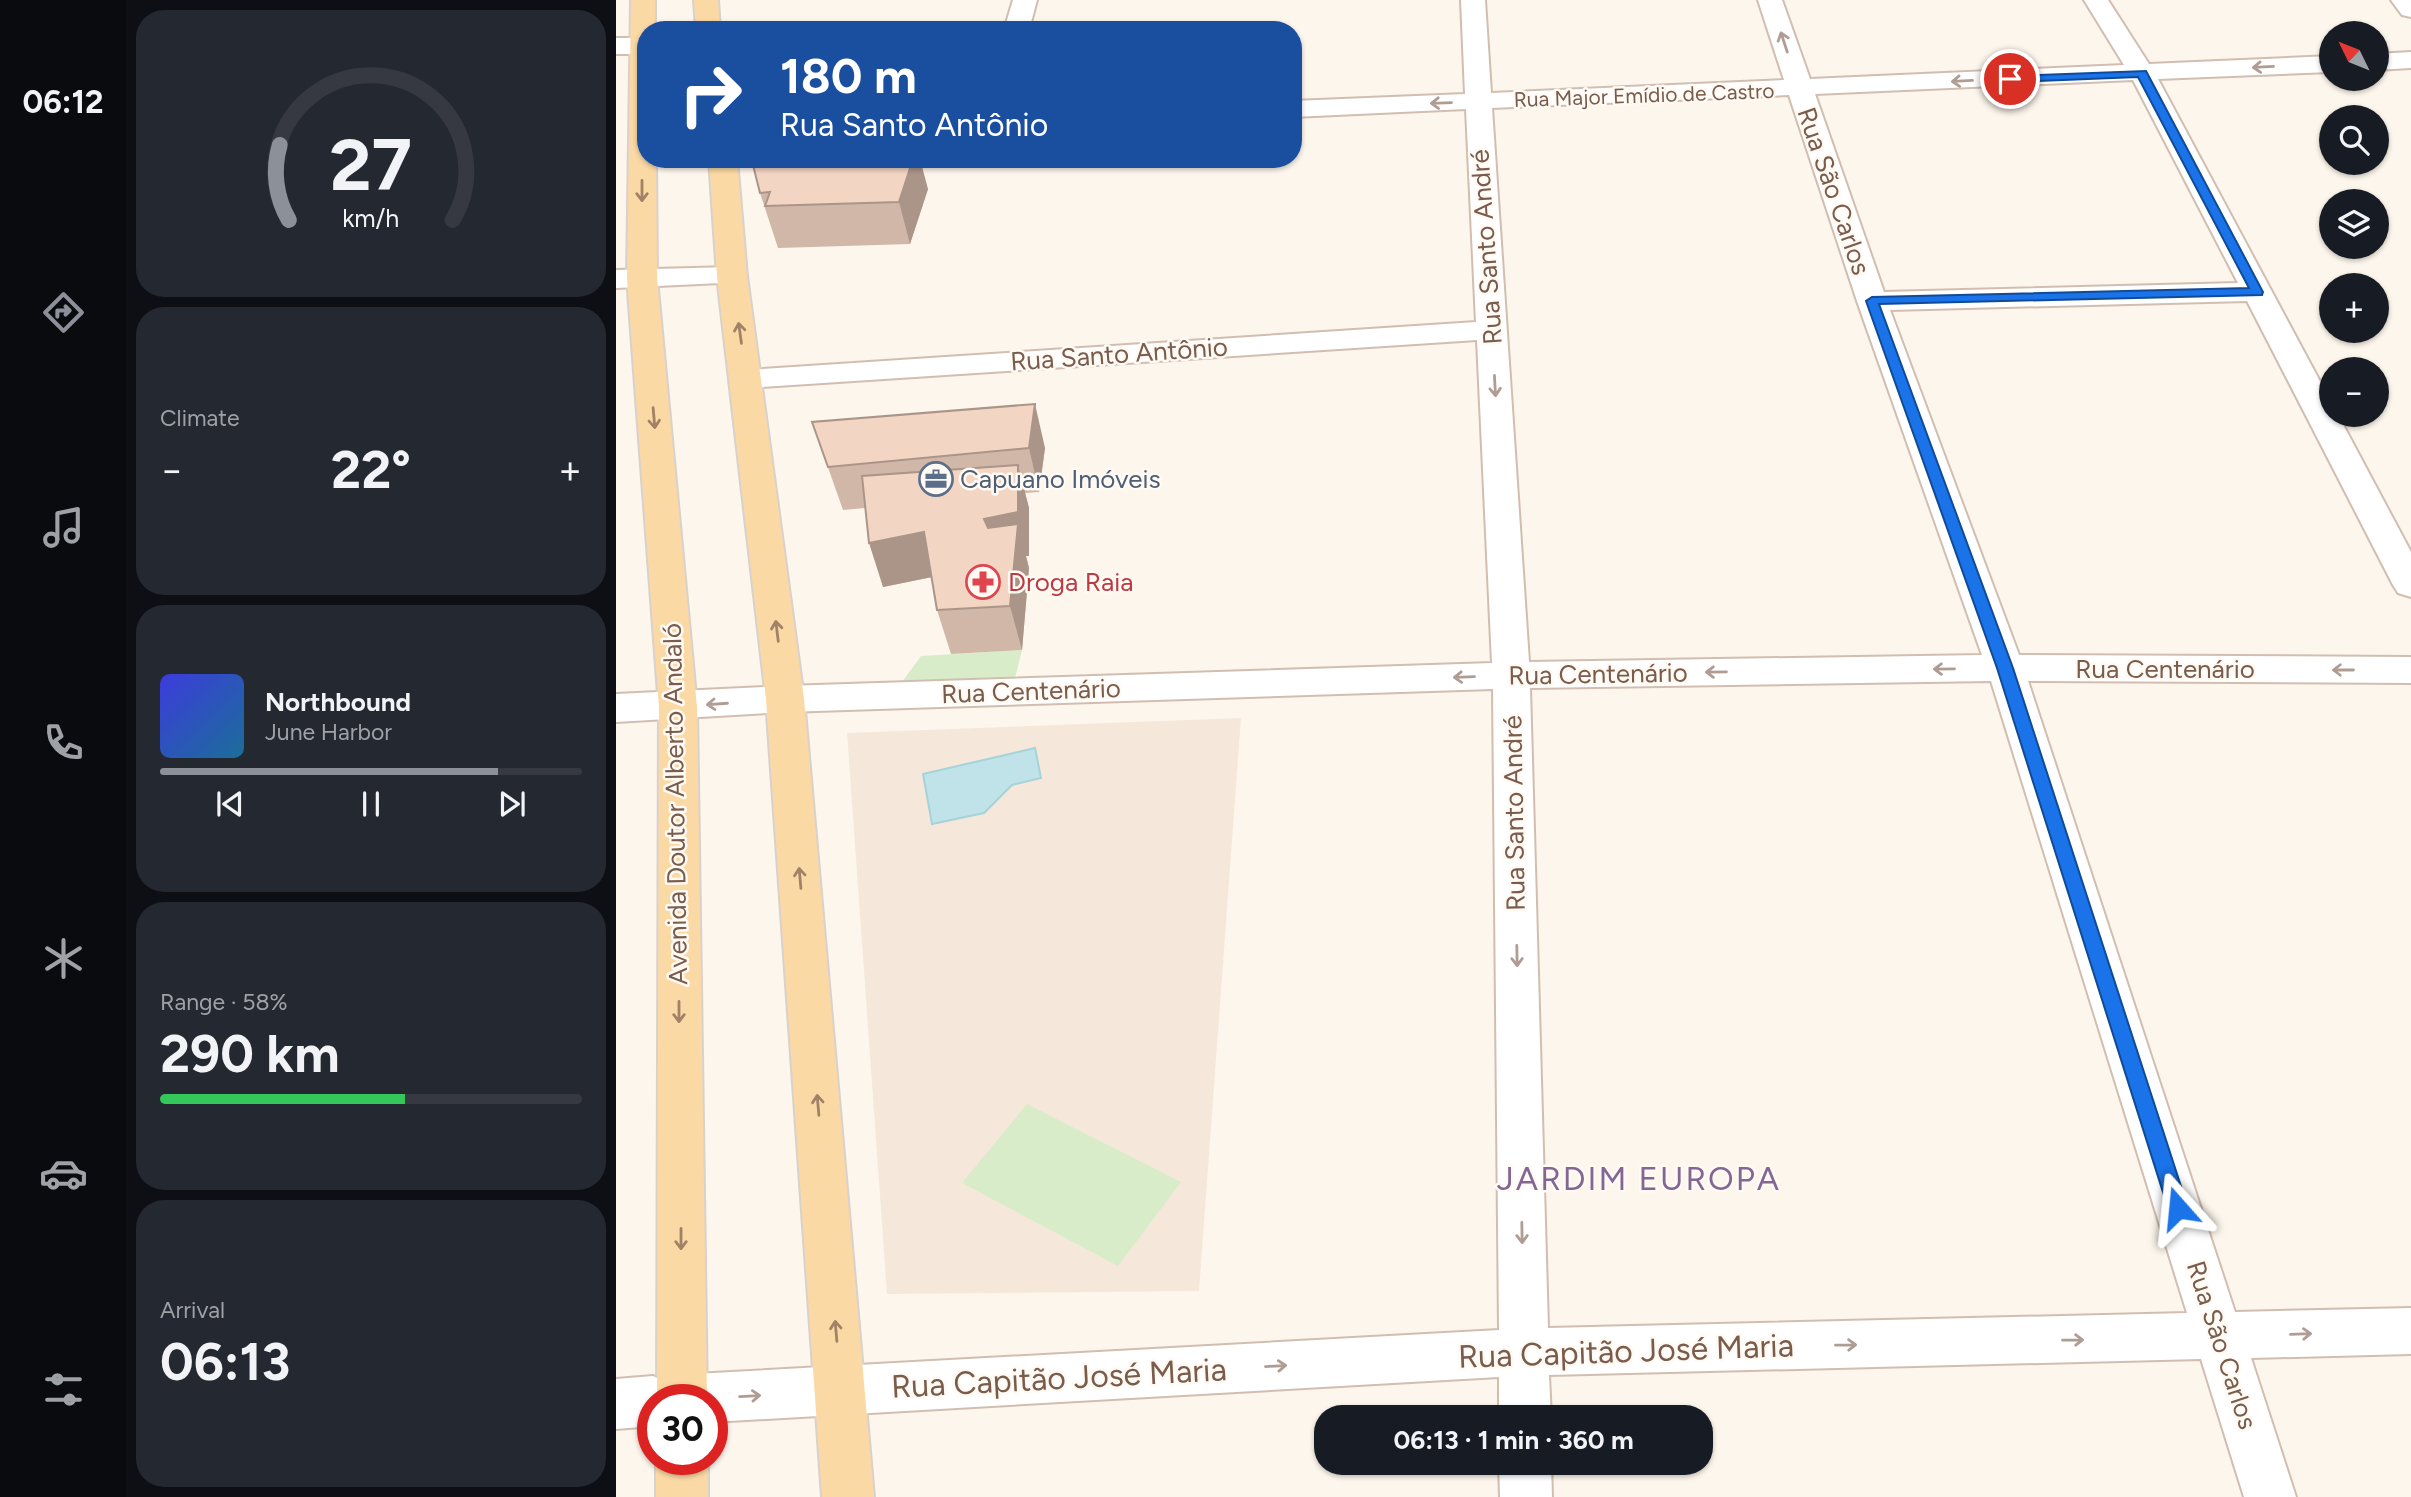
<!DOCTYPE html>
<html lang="en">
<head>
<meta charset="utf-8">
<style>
  :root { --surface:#171b24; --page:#242831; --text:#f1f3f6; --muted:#9ea1a6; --line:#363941; --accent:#8c9099 }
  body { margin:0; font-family:Figtree,sans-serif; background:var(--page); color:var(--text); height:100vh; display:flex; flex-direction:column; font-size:26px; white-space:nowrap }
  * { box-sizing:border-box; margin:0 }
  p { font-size:23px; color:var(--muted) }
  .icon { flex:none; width:38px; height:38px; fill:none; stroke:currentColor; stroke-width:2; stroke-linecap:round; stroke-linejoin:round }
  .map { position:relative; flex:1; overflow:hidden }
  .drawer { display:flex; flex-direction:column; gap:10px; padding:10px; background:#0d0f14; width:490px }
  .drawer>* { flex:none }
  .top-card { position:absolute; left:21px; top:21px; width:665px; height:147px; border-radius:28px; box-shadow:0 2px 5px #0004; background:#1a4fa0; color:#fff; overflow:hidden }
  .needle { width:46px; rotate:313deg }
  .tools { position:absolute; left:1703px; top:21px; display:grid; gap:14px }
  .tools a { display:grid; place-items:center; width:70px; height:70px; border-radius:50%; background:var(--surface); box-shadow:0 2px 5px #0004; font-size:35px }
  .speed { position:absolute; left:21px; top:1384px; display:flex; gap:14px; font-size:35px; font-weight:700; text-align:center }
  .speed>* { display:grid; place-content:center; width:91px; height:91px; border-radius:50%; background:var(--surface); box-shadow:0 2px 5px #0004; line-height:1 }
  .speed .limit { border:10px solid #d22; background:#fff; color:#111 }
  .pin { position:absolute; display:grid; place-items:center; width:60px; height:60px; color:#fff; margin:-30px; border:4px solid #fff; border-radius:50%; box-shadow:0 2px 7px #0007 }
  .me { position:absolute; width:77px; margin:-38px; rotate:342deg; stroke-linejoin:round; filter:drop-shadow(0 0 5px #0008) }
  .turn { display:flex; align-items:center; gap:24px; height:147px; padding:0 28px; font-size:32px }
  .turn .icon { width:91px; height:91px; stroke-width:2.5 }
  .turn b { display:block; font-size:49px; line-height:60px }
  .big { font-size:52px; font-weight:700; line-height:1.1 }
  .drawer .tile { flex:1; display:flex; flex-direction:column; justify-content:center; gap:10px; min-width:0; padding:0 24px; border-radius:28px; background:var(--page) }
  .drawer .dial { align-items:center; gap:0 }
  .dial svg { height:182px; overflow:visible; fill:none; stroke:var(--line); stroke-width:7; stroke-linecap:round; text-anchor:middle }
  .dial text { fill:var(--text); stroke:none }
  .song { display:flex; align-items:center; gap:21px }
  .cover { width:84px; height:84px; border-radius:10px; background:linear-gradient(135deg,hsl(240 70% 55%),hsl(200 70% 35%)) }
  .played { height:7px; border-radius:4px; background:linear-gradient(90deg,var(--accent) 80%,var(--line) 80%) }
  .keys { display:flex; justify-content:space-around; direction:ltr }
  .heat { display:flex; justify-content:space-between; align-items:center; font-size:38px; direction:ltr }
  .charge { height:10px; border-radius:5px; background:linear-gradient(90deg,#34c759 58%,var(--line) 0) }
  .trip { position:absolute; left:698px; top:1405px; width:399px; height:70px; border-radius:28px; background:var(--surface); box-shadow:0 2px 5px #0004; font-weight:700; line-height:70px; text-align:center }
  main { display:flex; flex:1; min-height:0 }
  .tab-bar { display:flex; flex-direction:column; width:126px; justify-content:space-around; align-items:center; background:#090b0e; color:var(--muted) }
  .tab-bar .icon { width:49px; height:49px }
  .tab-bar .active { color:var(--accent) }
  .tab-bar b { font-size:32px; color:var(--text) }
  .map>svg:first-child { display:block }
</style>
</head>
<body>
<main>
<nav class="tab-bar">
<b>06:12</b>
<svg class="icon active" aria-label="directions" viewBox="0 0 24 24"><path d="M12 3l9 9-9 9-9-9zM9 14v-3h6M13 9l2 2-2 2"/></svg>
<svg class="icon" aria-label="music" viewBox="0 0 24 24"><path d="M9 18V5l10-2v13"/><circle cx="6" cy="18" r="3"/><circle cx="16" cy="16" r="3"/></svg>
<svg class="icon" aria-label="phone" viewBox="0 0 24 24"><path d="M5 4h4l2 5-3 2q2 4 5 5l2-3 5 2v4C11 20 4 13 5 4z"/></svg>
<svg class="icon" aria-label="climate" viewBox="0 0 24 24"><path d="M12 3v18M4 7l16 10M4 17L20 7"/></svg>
<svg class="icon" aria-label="car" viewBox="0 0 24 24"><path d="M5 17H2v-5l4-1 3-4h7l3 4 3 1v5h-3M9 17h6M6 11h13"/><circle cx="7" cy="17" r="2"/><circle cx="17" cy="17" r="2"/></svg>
<svg class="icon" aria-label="filters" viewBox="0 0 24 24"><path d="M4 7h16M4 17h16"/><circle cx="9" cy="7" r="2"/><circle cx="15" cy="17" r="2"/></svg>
</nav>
<section class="drawer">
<div class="tile dial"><svg viewBox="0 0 100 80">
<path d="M14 69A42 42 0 1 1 86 69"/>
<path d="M14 69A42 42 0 0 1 10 36" stroke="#8c9099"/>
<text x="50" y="56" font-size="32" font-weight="700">27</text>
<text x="50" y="72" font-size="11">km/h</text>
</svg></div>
<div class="tile"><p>Climate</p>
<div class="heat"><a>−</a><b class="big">22°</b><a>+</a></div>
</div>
<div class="tile">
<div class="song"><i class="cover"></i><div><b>Northbound</b><p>June Harbor</p></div></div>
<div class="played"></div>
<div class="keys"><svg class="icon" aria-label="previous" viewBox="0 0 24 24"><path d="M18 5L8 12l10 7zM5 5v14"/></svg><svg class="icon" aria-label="pause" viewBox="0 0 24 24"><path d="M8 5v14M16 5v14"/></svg><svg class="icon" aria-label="next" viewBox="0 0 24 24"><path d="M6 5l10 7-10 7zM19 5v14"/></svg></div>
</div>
<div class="tile"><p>Range · 58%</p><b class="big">290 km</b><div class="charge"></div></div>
<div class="tile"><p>Arrival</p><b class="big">06:13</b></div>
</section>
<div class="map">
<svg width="1795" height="1497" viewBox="0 0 1795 1497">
  <rect width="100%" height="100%" fill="#fdf6ec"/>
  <path fill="#f5e8da" d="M 625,718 L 583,1291 L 271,1294 L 231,733 Z"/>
  <path fill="#d8ecc9" d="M 406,650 L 399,678 L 286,682 L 305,656 Z
    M 411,1104 L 565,1182 L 502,1266 L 346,1183 Z"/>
  <path fill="#bfe3e8" stroke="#a5d3da" stroke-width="2" d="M 419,748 L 425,778 L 396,785 L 368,813 L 316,824 L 307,774 Z"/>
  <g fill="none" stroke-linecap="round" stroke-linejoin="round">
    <g stroke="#d1beb0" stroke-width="4">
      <path id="street" d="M 397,0 L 421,0 L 413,30 L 388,30 Z
        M 845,0 L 869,0 L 875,93 L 1168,80 L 1142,0 L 1166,0 L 1194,79 L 1508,65 L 1468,0 L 1492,0 L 1533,64 L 1715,56 L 1715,72 L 1542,79 L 1715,402 L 1715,415 L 1722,415 L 1795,552 L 1795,597 L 1782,593 L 1777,585 L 1631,301 L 1274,310 L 1403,655 L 1795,657 L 1795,683 L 1412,681 L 1619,1312 L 1795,1308 L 1795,1354 L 1635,1358 L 1680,1497 L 1628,1497 L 1585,1359 L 933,1375 L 935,1418 L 883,1418 L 883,1377 L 96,1422 L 96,1400 L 37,1400 L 37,1426 L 0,1429 L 0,1379 L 37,1376 L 47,1381 L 60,1375 L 883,1330 L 877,689 L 169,712 L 0,722 L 0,694 L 169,686 L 876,663 L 861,340 L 131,388 L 120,386 L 115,379 L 120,372 L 131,370 L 860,322 L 850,109 L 677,117 L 677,101 L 849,94 ZM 1517,80 L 1622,283 L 1268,292 L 1199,94 ZM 1173,95 L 1241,301 L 1366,655 L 913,662 L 876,108 ZM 1375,681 L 1571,1313 L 932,1328 L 914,688 Z
        M 1775,0 L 1795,0 L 1795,17 L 1786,15 Z
        M 0,38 L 30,38 L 30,54 L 0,54 Z
        M 1795,52 L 1795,68 L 1760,70 L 1760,54 Z
        M 116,267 L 126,270 L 131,276 L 126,282 L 0,288 L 0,270 Z
        M 883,1463 L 935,1463 L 936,1497 L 884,1497 Z"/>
    </g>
    <g stroke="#dad1cd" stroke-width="4">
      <path id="primary" d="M 15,0 L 39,0 L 39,30 L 30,30 L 30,159 L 40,159 L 41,278 L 81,707 L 91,1400 L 41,1400 L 43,707 L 11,278 Z
        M 78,0 L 102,0 L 104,30 L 80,30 Z
        M 93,159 L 121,159 L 131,276 L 188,699 L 258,1497 L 206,1497 L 150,699 L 101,276 Z
        M 40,1460 L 92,1460 L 92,1497 L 40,1497 Z"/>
    </g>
    <use href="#street" fill="#fff" fill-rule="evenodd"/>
    <use href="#primary" fill="#fbd9a5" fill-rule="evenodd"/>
  </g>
  <path fill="#d1b7a8" d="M 312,189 L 294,244 L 162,248 L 144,193 Z
    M 196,422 L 429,448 L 423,492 L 409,493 L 413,508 L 413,556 L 410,556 L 413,568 L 406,650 L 335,654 L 321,610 L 316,577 L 267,587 L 249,508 L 227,510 Z"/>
  <path fill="#aa9588" d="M 297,159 L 304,159 L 312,189 L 294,244 L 283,202 Z
    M 419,404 L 429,448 L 423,492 L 413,448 Z
    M 402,465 L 413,508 L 413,556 L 410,556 L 413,568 L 406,650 L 394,606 L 368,519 Z
    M 308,532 L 321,576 L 267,587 L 253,543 Z"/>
  <path fill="#f3d5c3" stroke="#aa9588" stroke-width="2" d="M 138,159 L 297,159 L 283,202 L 149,206 L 154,192 L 144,193 L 137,165 Z
    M 419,404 L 413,448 L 212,467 L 196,422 Z
    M 402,465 L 402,512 L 368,519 L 372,528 L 402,524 L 394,606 L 321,610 L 308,532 L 253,543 L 246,476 Z"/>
  <defs><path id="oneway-shaft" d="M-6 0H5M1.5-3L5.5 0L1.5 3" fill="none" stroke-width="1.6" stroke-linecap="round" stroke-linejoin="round" transform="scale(1.75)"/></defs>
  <g stroke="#af9d94">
    <use href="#oneway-shaft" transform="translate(1168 42) rotate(-108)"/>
    <use href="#oneway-shaft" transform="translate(1647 67) rotate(177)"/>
    <use href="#oneway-shaft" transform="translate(1346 81) rotate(177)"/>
    <use href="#oneway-shaft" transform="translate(825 103) rotate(178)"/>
    <use href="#oneway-shaft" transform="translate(879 386) rotate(87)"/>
    <use href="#oneway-shaft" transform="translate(1328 669) rotate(179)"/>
    <use href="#oneway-shaft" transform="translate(1727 670) rotate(-180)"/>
    <use href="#oneway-shaft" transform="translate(1100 672) rotate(179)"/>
    <use href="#oneway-shaft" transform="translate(848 677) rotate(178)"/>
    <use href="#oneway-shaft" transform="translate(101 704) rotate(176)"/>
    <use href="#oneway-shaft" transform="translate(901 956) rotate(89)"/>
    <use href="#oneway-shaft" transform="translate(906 1233) rotate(89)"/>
    <use href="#oneway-shaft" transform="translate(1685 1334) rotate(-2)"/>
    <use href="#oneway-shaft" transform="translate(1457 1340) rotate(-1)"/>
    <use href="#oneway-shaft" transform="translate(1230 1345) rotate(-1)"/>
    <use href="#oneway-shaft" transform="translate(660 1366) rotate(-3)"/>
    <use href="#oneway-shaft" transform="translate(134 1396) rotate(-3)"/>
  </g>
  <g stroke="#a18267">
    <use href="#oneway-shaft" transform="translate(26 191) rotate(90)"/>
    <use href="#oneway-shaft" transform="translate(124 333) rotate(-98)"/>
    <use href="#oneway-shaft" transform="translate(38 418) rotate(85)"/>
    <use href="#oneway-shaft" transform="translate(161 631) rotate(-97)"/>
    <use href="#oneway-shaft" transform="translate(184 878) rotate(-95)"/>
    <use href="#oneway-shaft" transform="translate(63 1012) rotate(90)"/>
    <use href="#oneway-shaft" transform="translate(202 1105) rotate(-95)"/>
    <use href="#oneway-shaft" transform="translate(65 1239) rotate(90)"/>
    <use href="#oneway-shaft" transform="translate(220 1331) rotate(-95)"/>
  </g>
  <path fill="#1a73e8" stroke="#114b97" stroke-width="2" d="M 1530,71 L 1647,292 L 1646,295 L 1263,304 L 1397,668 L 1572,1208 L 1569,1214 L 1562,1217 L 1555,1214 L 1552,1208 L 1381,668 L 1250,301 L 1256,297 L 1633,288 L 1522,77 L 1394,82 L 1389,79 L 1394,76 Z"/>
  <defs>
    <g id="office-ring" transform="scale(1.75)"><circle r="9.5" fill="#fffaf3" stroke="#5c6f8a" stroke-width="1.5"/><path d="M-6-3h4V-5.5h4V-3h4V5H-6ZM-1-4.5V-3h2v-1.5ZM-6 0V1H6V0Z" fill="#5c6f8a"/></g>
    <g id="pharmacy-ring" transform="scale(1.75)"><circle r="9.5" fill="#fffaf3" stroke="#e0444e" stroke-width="1.5"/><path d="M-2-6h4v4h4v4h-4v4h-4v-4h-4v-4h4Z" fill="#e0444e"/></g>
  </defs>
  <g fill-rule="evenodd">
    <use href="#office-ring" x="320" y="479"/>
    <use href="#pharmacy-ring" x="367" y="582"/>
  </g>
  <g text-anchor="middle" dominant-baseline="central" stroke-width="5" stroke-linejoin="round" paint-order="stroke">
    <g font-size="21" fill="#7a5c4d" stroke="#fffaf3">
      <text transform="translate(1028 95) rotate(-2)">Rua Major Emídio de Castro</text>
    </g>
    <g font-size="26" fill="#7a5c4d" stroke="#fffaf3">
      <text transform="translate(1218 191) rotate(71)">Rua São Carlos</text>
      <text transform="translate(870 247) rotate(-94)">Rua Santo André</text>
      <text transform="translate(503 354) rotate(-4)">Rua Santo Antônio</text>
      <text x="1549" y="669">Rua Centenário</text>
      <text transform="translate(982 674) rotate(-1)">Rua Centenário</text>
      <text transform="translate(415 691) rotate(-2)">Rua Centenário</text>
      <text transform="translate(59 804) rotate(-91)">Avenida Doutor Alberto Andaló</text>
      <text transform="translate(898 813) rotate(-91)">Rua Santo André</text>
      <text transform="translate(1606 1345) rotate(72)">Rua São Carlos</text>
    </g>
    <g font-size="26" fill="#4e5e75" stroke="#fffaf3" text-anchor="start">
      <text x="344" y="479">Capuano Imóveis</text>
    </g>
    <g font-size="26" fill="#be3a42" stroke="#fffaf3" text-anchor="start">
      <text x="392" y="582">Droga Raia</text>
    </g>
    <g font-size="32" fill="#7a5c4d" stroke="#fffaf3">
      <text transform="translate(1010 1351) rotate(-2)">Rua Capitão José Maria</text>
      <text transform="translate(443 1378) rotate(-3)">Rua Capitão José Maria</text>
    </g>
    <g font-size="33" letter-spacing="2" fill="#846695" stroke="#fffaf3">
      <text x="1023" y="1178">JARDIM EUROPA</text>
    </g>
  </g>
</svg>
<div class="tools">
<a><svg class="needle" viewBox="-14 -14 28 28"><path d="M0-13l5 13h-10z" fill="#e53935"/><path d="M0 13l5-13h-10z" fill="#9ea1a6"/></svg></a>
<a><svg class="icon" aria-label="search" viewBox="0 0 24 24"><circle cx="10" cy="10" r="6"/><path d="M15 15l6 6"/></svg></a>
<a><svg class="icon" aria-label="layers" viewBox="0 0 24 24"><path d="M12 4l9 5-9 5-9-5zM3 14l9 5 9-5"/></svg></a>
<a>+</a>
<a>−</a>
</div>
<div class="speed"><div class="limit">30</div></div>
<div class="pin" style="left:1394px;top:79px;background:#d93025"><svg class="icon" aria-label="arrive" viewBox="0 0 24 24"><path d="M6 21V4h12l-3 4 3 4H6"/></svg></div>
<svg class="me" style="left:1562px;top:1208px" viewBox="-20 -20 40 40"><path d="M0-17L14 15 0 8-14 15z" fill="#1a73e8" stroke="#fff" stroke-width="4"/></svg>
<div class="trip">06:13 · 1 min · 360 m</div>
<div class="top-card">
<div class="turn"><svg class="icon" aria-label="right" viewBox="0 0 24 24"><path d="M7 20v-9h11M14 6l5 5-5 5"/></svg><div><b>180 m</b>Rua Santo Antônio</div></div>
</div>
</div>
</main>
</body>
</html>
